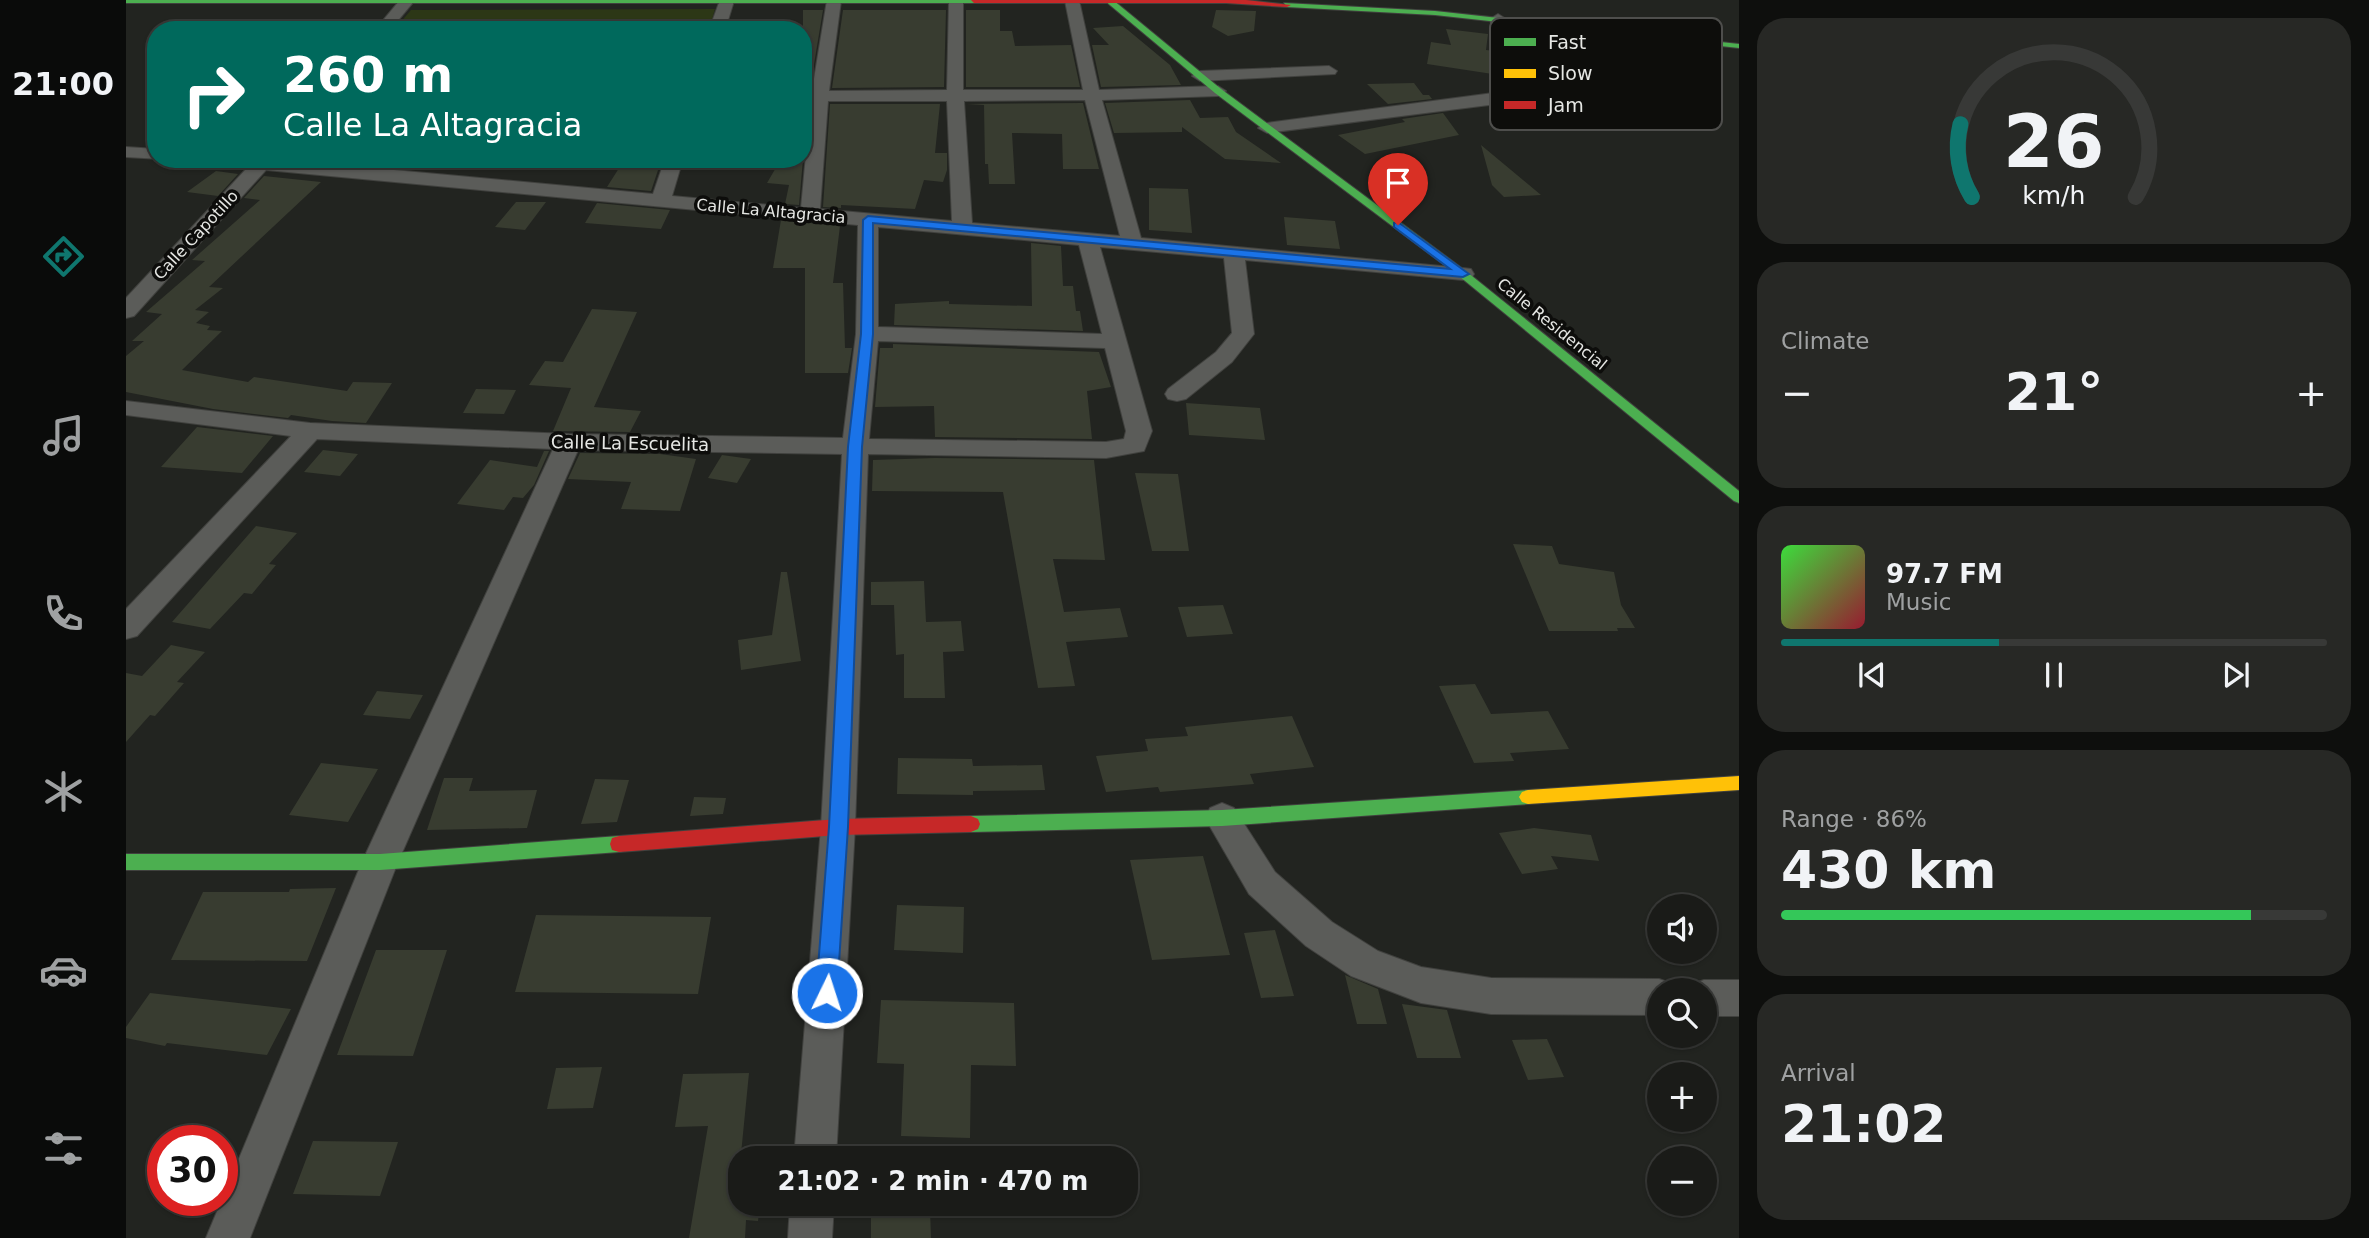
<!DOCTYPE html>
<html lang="en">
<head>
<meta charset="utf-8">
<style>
  :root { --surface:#1a1b18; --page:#272825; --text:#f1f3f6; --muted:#9fa1a2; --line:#383937; --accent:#0f766e }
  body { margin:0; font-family:"DejaVu Sans",sans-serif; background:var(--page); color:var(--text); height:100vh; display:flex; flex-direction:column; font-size:26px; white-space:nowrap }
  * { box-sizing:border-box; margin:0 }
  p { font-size:23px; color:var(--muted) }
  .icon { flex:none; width:38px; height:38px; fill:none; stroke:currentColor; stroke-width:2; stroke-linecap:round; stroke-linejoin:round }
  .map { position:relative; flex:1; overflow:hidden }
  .sheet { display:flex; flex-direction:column; gap:18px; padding:18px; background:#0e0f0d; width:630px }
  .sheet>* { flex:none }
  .top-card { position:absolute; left:21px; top:21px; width:665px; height:147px; border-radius:28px; box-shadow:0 2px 5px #0004,0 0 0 2px var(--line); background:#00695c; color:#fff; overflow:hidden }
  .buttons { position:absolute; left:1521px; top:894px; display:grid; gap:14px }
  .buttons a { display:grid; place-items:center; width:70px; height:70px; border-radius:50%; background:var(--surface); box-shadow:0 2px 5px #0004,0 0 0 2px var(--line); font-size:35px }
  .speed { position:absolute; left:21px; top:1125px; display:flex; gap:14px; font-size:35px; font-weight:700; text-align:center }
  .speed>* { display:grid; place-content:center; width:91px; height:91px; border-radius:50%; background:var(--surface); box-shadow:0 2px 5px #0004,0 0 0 2px var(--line); line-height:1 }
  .speed .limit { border:10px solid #d22; background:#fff; color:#111 }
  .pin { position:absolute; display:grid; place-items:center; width:60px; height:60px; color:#fff; margin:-72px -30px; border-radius:50% 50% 50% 0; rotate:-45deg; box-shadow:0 0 7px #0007 }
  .pin .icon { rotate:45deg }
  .me { position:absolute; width:77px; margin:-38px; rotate:4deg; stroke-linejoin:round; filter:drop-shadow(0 0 5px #0008) }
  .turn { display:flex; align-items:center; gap:24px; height:147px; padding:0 21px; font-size:32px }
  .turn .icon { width:91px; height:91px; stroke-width:2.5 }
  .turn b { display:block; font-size:49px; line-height:60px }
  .big { font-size:52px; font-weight:700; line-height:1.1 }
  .sheet .tile { flex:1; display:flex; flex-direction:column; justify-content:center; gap:10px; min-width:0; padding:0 24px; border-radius:28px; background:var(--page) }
  .sheet .dial { align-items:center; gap:0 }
  .dial svg { height:182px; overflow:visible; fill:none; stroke:var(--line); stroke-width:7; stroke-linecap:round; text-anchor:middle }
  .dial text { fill:var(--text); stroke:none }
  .song { display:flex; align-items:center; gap:21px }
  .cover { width:84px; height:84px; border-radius:10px; background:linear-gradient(135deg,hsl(120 70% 55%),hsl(350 70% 35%)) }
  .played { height:7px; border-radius:4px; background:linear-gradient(90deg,var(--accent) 40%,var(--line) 40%) }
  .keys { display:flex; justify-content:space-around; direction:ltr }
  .heat { display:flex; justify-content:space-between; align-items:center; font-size:38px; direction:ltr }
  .charge { height:10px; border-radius:5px; background:linear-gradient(90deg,#34c759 86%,var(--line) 0) }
  .trip { position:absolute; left:602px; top:1146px; width:410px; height:70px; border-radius:28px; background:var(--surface); box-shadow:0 2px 5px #0004,0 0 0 2px var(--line); font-weight:700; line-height:70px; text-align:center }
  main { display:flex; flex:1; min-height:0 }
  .tabs { display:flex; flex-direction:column; width:126px; justify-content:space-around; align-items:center; background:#0a0b0a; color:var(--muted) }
  .tabs .icon { width:49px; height:49px }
  .tabs .current { color:var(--accent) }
  .tabs b { font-size:32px; color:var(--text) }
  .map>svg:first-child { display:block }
</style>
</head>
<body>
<main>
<nav class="tabs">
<b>21:00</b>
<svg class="icon current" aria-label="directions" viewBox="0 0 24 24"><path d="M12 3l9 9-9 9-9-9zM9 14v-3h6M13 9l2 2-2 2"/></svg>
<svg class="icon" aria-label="music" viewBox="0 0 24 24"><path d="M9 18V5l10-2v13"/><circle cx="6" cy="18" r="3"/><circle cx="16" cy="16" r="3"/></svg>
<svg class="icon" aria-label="phone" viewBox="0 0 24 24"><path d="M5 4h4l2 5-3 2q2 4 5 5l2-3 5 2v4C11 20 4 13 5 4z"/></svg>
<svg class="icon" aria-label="climate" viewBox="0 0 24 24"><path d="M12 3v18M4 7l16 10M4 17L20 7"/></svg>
<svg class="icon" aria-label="car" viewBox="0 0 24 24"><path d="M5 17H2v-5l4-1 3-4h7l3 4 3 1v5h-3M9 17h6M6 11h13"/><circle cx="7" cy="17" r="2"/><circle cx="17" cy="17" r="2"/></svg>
<svg class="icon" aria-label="filters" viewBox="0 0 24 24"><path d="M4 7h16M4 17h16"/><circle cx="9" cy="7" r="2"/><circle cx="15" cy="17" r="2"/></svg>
</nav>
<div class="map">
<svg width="1613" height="1238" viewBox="0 0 1613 1238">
  <rect width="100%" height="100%" fill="#222420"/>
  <path fill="#2c3716" d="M 589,9 L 583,30 L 268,30 L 285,10 Z"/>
  <path fill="#383c30" d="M 677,10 L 697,10 L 684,88 L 677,88 Z
    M 717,10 L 820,10 L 818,87 L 706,88 Z
    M 840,10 L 874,10 L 874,31 L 886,31 L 889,46 L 945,45 L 954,87 L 840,87 Z
    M 1090,10 L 1130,11 L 1128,31 L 1102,36 L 1086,27 Z
    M 997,26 L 1044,65 L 1055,85 L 975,87 L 966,45 L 983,45 L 967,28 Z
    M 1320,29 L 1362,34 L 1360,50 L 1368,51 L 1373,75 L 1301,64 L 1305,42 L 1325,45 Z
    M 1288,83 L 1297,95 L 1303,95 L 1306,99 L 1262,104 L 1241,84 Z
    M 1064,100 L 1074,118 L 1102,117 L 1110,132 L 1155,163 L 1099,159 L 1056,127 L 1056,132 L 988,133 L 979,103 Z
    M 957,103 L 973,169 L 937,169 L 936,134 L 886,133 L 889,184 L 863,184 L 862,164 L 859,164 L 858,105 L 841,104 Z
    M 704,104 L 818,104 L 814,104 L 809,153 L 821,153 L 821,170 L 817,182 L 798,180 L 789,209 L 715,205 L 715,208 L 697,207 Z
    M 1317,113 L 1333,135 L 1239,154 L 1212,135 L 1279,122 L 1276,119 Z
    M 1355,145 L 1415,195 L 1378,197 L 1366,185 Z
    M 655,159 L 677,159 L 673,205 L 659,204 L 663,185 L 641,183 Z
    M 495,165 L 533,167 L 525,191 L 481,187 Z
    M 90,171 L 112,174 L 92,196 L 61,192 Z
    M 138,176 L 195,182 L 83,287 L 97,288 L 69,310 L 83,312 L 70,323 L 84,326 L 81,330 L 96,331 L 56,370 L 122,382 L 128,377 L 221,391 L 227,382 L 266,383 L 240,423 L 206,421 L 165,415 L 162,418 L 87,409 L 0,392 L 0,356 L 18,341 L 6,341 L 36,314 L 20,312 L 79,261 L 66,260 L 134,200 L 118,198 Z
    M 1023,188 L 1062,189 L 1066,233 L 1023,230 Z
    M 390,202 L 420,202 L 399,230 L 369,227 Z
    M 471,203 L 544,210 L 535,229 L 459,223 Z
    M 1158,217 L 1209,221 L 1214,249 L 1161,245 Z
    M 655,220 L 714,226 L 707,283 L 717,283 L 719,348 L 726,348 L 722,373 L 679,373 L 679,268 L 647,268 Z
    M 905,243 L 935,246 L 937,286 L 947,286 L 950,311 L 954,311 L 957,331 L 768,325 L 769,304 L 823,301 L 823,304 L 906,306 Z
    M 466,309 L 511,312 L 468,407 L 515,411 L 504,432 L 427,431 L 445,388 L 403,385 L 419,361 L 437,362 Z
    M 767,344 L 973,352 L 985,387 L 961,391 L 966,439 L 809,437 L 808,406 L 749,407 L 754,348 L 767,348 Z
    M 350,389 L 390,390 L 378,414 L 337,413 Z
    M 1060,403 L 1134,408 L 1139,440 L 1063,435 Z
    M 71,427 L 147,436 L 116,473 L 35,467 Z
    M 197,450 L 232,454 L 214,476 L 178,472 Z
    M 418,451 L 423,451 L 408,485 L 397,498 L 387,497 L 378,510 L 331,504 L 364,460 L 411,467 Z
    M 454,453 L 534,454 L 570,459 L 554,511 L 495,509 L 505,482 L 442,479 Z
    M 596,455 L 625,459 L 611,483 L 582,478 Z
    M 809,458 L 968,460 L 979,560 L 927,559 L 938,612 L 994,608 L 1002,637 L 940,642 L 949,686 L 912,688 L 877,492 L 746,491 L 747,460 Z
    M 1009,473 L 1052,474 L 1063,551 L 1026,551 Z
    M 130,526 L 171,533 L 143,564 L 150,565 L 126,594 L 118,593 L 84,629 L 46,622 Z
    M 1387,544 L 1426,546 L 1433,564 L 1488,572 L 1495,605 L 1509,628 L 1491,628 L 1492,631 L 1423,631 Z
    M 655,572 L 661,572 L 675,661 L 615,670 L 612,640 L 646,635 Z
    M 798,581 L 800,622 L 835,621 L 838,651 L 817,652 L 819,698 L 778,698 L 778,654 L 770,655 L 768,605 L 745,605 L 745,582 Z
    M 1097,605 L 1107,634 L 1061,637 L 1052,607 Z
    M 45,645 L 79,652 L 51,682 L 58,683 L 29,716 L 24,715 L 0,742 L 0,673 L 16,676 Z
    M 1349,684 L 1365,714 L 1422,711 L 1443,749 L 1384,753 L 1388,761 L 1348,763 L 1313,686 Z
    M 251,691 L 297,695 L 284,719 L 237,715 Z
    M 1166,716 L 1188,767 L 1124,774 L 1128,784 L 1034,792 L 1032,787 L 980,792 L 970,756 L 1022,751 L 1019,739 L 1062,736 L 1059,727 Z
    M 772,758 L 846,759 L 847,766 L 916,765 L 919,790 L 847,791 L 847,795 L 771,794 Z
    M 195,763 L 252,769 L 222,822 L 163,815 Z
    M 318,778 L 347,778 L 343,791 L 411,790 L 401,828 L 301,830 Z
    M 469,779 L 503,780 L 491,822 L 455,824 Z
    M 568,797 L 600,798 L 597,814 L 564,816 Z
    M 1408,828 L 1465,835 L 1473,861 L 1425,856 L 1432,869 L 1396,874 L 1373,833 Z
    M 1077,856 L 1104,955 L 1026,960 L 1004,860 Z
    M 210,888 L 181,961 L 45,960 L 77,892 L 163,892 L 164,889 Z
    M 771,905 L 838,907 L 837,953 L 768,950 Z
    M 410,915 L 585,917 L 572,994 L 389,992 Z
    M 1149,930 L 1168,996 L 1135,998 L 1118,933 Z
    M 250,950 L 321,950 L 287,1056 L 211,1055 Z
    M 1219,975 L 1252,989 L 1261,1024 L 1231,1024 Z
    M 24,993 L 165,1009 L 141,1055 L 41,1043 L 39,1046 L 0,1038 L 0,1027 Z
    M 755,1000 L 888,1003 L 890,1066 L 845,1065 L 844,1138 L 775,1136 L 778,1064 L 751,1063 Z
    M 1276,1004 L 1321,1010 L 1335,1058 L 1291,1058 Z
    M 1421,1039 L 1438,1077 L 1402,1080 L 1386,1040 Z
    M 476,1067 L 467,1108 L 421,1109 L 430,1068 Z
    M 623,1073 L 615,1154 L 641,1155 L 640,1158 L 614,1158 L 614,1204 L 634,1204 L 632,1221 L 620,1220 L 619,1238 L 563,1238 L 582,1126 L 549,1127 L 557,1074 Z
    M 187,1141 L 272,1142 L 254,1196 L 167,1194 Z
    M 804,1209 L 805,1238 L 745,1238 L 745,1213 Z"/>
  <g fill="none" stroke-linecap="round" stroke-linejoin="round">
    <g stroke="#40413e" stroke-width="2">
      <path id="street" d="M 274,0 L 289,0 L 264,30 L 249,30 Z
        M 594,0 L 608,1 L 599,30 L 583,30 Z
        M 701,0 L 715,1 L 703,91 L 821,90 L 823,0 L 837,1 L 837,90 L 957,90 L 939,1 L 953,0 L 973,90 L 1092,86 L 1100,91 L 1092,96 L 976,100 L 1015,238 L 1337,268 L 1345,269 L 1348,274 L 1345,279 L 1337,280 L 1119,260 L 1128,334 L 1106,362 L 1060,399 L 1051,401 L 1042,399 L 1039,394 L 1042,389 L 1090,352 L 1106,333 L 1098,258 L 974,247 L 1026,431 L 1018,451 L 980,458 L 742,454 L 729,827 L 710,1158 L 668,1158 L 695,827 L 716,454 L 452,450 L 272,862 L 124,1238 L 80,1238 L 236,862 L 427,449 L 191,439 L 11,636 L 0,639 L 0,609 L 165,436 L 0,415 L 0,401 L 184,423 L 443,434 L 717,438 L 730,334 L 732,225 L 140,170 L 8,316 L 0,318 L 0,298 L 121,168 L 79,165 L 70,159 L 149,159 L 527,194 L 539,159 L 557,159 L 546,196 L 675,208 L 685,101 L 677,101 L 677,91 L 686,91 ZM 959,100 L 994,236 L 846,223 L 838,101 ZM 702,101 L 821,101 L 826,221 L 694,209 ZM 752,227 L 953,245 L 976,334 L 752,327 ZM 752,341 L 979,348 L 1000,431 L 998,439 L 980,442 L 743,439 Z
        M 1372,14 L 1380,19 L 1394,84 L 1388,99 L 1371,104 L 1141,133 L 1132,128 L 1141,123 L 1375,92 L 1378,84 L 1364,19 Z
        M 1203,66 L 1211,71 L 1209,74 L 1074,81 L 1066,76 L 1074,71 Z
        M 0,147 L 30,149 L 30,159 L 35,159 L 0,157 Z
        M 1096,803 L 1108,808 L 1149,872 L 1206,922 L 1252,951 L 1295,967 L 1365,978 L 1533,979 L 1547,984 L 1550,990 L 1533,990 L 1533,1015 L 1365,1014 L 1295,1003 L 1225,976 L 1180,946 L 1123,894 L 1079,818 L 1084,808 Z
        M 1578,980 L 1613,980 L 1613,1016 L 1578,1016 L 1578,990 L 1562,990 L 1564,985 Z
        M 664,1204 L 708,1204 L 706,1238 L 662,1238 Z"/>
    </g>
    <g stroke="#40413e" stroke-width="2">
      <path id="fast" d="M 0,0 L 851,0 L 852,1 L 848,3 L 0,3 Z
        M 978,0 L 987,0 L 1095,89 L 1341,272 L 1613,491 L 1613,503 L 1608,501 L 1333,276 L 1089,93 Z
        M 1158,3 L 1309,11 L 1613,44 L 1613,48 L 1309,15 L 1161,7 Z
        M 1402,790 L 1408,792 L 1411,797 L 1408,802 L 1402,804 L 1096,826 L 845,832 L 838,829 L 836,824 L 838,819 L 845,816 L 1096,810 Z
        M 493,836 L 500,838 L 502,844 L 500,850 L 493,852 L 254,870 L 0,870 L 0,854 L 254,854 Z"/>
    </g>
    <g stroke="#40413e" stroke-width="2">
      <path id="slow" d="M 1613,776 L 1613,790 L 1402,804 L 1396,802 L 1393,797 L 1396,792 L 1402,790 Z"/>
    </g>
    <g stroke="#40413e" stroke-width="2">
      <path id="jam" d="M 845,0 L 1120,0 L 1165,5 L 1161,7 L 1100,3 L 848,3 Z
        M 845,816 L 852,819 L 854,824 L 852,829 L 845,832 L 712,835 L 493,852 L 486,850 L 484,844 L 486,838 L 493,836 L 712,819 Z"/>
    </g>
    <use href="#street" fill="#5b5c59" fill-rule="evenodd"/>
    <use href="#fast" fill="#4caf50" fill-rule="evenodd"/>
    <use href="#slow" fill="#ffc107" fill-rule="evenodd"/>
    <use href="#jam" fill="#c62828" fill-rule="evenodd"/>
  </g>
  <path fill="#1a73e8" stroke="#114b97" stroke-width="2" d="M 742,216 L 1324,269 L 1268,227 L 1268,223 L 1272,222 L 1343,274 L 1337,277 L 747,223 L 747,334 L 736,447 L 722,827 L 711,993 L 708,1000 L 701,1003 L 693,1000 L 690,993 L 703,827 L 722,447 L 735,334 L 737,220 Z"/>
  <g text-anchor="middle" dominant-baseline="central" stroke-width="7" stroke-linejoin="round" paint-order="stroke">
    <g font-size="16" fill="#e6e7e4" stroke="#0d0d0b">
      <text transform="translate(645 211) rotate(5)">Calle La Altagracia</text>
      <text transform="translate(70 235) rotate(-47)">Calle Capotillo</text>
      <text transform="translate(1426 324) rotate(39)">Calle Residencial</text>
    </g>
    <g font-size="18" fill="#e6e7e4" stroke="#0d0d0b">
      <text transform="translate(504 443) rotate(1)">Calle La Escuelita</text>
    </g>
  </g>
  <rect x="1364" y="18" width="232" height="112" rx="10" fill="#0d0d0b" stroke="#4e4e4c" stroke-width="2"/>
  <rect x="1378" y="38" width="32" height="8" fill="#4caf50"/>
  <rect x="1378" y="69" width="32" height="9" fill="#ffc107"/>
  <rect x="1378" y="101" width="32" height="8" fill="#c62828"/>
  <g font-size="19" fill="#e6e7e4">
    <text x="1422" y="49">Fast</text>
    <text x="1422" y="80">Slow</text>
    <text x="1422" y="112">Jam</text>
  </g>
</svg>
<div class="buttons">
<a><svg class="icon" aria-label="sound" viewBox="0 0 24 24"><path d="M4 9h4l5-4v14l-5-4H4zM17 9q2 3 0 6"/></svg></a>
<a><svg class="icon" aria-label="search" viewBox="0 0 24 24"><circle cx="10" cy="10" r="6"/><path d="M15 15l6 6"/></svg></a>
<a>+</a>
<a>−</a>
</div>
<div class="speed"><div class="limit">30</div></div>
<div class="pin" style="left:1272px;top:225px;background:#d93025"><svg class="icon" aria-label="arrive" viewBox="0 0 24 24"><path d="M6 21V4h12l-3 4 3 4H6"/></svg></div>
<svg class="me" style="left:701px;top:993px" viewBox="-20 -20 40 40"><circle r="17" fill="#1a73e8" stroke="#fff" stroke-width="3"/><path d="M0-11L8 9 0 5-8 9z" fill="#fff"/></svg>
<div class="trip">21:02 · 2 min · 470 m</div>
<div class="top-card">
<div class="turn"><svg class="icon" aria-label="right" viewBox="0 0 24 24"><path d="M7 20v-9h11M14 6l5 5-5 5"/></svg><div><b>260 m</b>Calle La Altagracia</div></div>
</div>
</div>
<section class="sheet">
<div class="tile dial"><svg viewBox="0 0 100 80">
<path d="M14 69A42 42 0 1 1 86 69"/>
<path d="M14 69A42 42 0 0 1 9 37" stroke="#0f766e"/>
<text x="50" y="56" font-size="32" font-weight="700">26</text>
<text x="50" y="72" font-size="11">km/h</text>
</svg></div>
<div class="tile"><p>Climate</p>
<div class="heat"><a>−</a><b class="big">21°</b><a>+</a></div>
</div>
<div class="tile">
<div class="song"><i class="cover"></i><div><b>97.7 FM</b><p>Music</p></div></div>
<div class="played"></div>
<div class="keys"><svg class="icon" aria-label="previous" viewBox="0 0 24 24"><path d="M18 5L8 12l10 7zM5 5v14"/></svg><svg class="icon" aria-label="pause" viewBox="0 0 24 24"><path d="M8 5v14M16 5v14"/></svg><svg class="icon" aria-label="next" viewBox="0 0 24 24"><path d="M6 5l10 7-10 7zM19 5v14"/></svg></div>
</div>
<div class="tile"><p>Range · 86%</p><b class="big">430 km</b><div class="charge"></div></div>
<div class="tile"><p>Arrival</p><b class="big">21:02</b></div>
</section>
</main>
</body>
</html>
